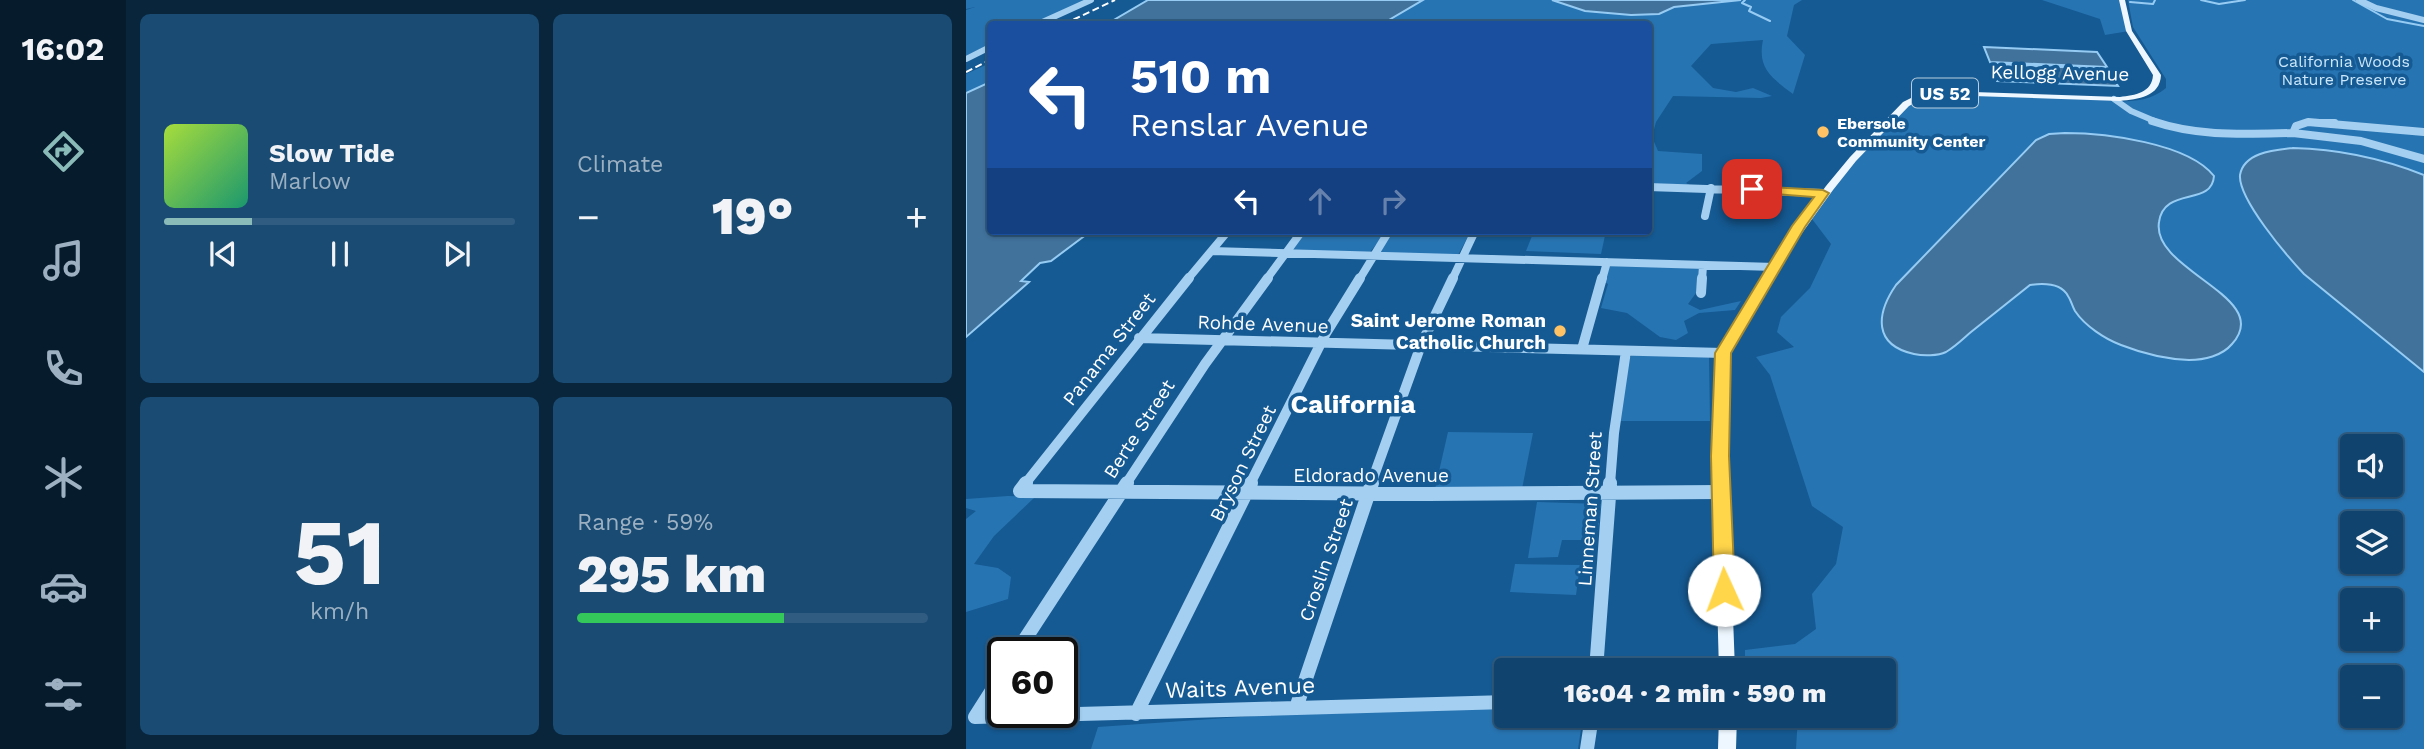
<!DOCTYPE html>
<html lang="en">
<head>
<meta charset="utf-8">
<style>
  :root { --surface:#10446e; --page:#194b73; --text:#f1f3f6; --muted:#9cb0c2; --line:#305c81; --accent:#8bbbb9 }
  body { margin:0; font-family:"Work Sans",sans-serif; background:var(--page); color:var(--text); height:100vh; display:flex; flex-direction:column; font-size:26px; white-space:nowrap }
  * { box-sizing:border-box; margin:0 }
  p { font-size:23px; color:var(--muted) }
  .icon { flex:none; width:38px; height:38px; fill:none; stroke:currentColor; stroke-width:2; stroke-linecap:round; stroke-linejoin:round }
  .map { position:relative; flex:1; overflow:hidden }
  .sheet { display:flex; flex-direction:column; gap:14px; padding:14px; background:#09253c; width:840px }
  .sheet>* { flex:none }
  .top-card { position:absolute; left:21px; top:21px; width:665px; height:214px; border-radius:7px; box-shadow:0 2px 5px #0004,0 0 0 2px var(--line); background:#1a4fa0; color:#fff; overflow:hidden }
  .buttons { position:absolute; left:1374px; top:434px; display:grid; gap:14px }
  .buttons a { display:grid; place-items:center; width:63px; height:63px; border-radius:7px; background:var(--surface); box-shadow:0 2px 5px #0004,0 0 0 2px var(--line); font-size:35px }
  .speed { position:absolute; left:21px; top:637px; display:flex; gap:14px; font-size:35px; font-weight:700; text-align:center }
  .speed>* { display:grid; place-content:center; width:91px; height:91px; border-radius:50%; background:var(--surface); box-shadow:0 2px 5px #0004,0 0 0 2px var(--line); line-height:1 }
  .speed .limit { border:4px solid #111; border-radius:10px; background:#fff; color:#111 }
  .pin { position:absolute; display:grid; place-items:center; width:60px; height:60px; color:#fff; margin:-30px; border-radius:14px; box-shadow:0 4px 10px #0006 }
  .me { position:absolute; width:77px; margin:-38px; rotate:358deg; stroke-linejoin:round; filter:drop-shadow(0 0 5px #0008) }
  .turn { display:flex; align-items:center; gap:24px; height:147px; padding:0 28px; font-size:32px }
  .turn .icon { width:91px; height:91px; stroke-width:2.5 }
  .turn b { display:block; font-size:49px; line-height:60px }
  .lanes { display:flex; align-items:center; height:66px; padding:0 28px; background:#0003; justify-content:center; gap:35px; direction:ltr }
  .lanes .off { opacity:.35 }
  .big { font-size:52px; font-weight:800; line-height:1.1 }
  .sheet .tile { flex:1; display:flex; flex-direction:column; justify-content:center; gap:10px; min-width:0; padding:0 24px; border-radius:10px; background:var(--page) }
  .sheet .dial { align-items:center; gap:0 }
  .dial b { font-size:91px; line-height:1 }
  .song { display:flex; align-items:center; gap:21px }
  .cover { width:84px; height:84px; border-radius:10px; background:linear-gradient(135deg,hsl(80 70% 55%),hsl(160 70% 35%)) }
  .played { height:7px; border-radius:4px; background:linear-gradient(90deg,var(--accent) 25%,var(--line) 25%) }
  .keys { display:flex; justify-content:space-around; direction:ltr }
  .heat { display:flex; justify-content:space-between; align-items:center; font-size:38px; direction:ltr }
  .charge { height:10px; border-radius:5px; background:linear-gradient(90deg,#34c759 59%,var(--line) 0) }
  .sheet .tiles { flex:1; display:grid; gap:14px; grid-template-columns:repeat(2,1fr) }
  .trip { position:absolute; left:528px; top:658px; width:402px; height:70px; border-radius:7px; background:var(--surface); box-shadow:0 2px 5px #0004,0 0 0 2px var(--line); font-weight:800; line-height:70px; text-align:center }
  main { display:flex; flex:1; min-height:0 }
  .tab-bar { display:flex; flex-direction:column; width:126px; justify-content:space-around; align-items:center; background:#061b2c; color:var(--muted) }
  .tab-bar .icon { width:49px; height:49px }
  .tab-bar .on { color:var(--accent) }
  .tab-bar b { font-size:32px; color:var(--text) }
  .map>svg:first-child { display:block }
</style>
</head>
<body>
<main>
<nav class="tab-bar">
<b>16:02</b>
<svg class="icon on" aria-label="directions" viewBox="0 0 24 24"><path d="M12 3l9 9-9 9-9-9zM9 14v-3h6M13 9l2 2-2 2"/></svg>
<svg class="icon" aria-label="music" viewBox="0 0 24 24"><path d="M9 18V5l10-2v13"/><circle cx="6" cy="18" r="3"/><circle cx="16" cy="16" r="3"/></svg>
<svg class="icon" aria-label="phone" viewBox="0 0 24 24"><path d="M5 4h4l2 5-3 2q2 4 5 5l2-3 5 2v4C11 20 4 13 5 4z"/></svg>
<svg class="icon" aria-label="climate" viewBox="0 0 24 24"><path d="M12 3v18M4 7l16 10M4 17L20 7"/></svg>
<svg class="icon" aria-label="car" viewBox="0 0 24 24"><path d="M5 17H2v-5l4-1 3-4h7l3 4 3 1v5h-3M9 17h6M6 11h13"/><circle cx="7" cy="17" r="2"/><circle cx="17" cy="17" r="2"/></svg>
<svg class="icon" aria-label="filters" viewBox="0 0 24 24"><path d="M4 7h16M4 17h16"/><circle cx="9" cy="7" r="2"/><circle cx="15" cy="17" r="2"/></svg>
</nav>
<section class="sheet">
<div class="tiles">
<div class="tile">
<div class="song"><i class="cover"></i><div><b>Slow Tide</b><p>Marlow</p></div></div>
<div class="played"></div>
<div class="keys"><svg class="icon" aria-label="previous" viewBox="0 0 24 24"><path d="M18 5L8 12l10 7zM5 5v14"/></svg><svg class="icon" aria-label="pause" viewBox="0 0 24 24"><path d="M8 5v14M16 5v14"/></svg><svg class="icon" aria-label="next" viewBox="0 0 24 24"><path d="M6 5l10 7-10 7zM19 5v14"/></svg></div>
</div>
<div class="tile"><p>Climate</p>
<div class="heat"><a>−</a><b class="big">19°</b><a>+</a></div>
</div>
<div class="tile dial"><b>51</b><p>km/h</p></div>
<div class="tile"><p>Range · 59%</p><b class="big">295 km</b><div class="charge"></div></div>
</div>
</section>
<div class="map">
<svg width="1458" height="749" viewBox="0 0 1458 749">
  <rect width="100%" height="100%" fill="#155a93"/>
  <path fill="#2774b2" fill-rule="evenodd" d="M 0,0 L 120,0 L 67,24 L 24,24 L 24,44 L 0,56 L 0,10 L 9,7 L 0,9 Z
    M 457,0 L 586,0 L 619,11 L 693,14 L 707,7 L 775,0 L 836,0 L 828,5 L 821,36 L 839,55 L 827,94 C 806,78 791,69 797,40 L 745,44 L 725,66 L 747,88 L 770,92 L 787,88 L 806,96 L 795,98 L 707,96 L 690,122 L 686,137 L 692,151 L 736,154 L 736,171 L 720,183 L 726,186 L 683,185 L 682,24 L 416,24 Z
    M 1076,0 L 1156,0 L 1163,31 L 1139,35 L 1134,19 Z
    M 1162,0 L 1458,0 L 1458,749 L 830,749 L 832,716 L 919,716 L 919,670 L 811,670 L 809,666 L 779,665 L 779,650 L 829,644 L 850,629 L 846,594 L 870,564 L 877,527 L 846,506 L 804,375 L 790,357 L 828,347 L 811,332 L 815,317 L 844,288 L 865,244 L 846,219 L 853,207 L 857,193 L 940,104 L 977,93 L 1148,99 L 1152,102 C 1170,101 1186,100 1200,88 L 1200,79 L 1167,27 ZM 1386,446 L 1424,446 L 1424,485 L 1386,485 ZM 1386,523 L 1424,523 L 1424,562 L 1386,562 ZM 1386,600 L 1424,600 L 1424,639 L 1386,639 ZM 1386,677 L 1424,677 L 1424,716 L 1386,716 Z
    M 22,64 L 24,64 L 24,82 L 0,93 L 0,74 Z
    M 338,231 L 421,231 L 404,252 L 326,251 Z
    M 426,231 L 505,231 L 492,255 L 415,253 L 414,250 Z
    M 568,231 L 640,231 L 635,254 L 560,251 Z
    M 646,265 L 734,268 L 730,293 L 722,304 L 734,310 L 775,301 L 769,310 L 733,313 L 718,321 L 722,333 L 710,340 L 694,337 L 661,313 L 635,308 L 642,284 L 637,281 L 642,267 Z
    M 666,355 L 743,356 L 744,421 L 654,421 L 661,361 Z
    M 482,432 L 567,433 L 556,489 L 469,489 Z
    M 42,496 L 69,497 L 28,536 L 8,564 L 32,568 L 45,577 L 42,599 L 0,612 L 0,519 L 10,511 L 0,508 L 0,499 Z
    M 571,502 L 635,504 L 631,540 L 596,540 L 592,557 L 562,558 Z
    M 549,564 L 614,565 L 610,595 L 544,592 Z
    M 541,708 L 541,716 L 617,716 L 612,749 L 125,749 L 132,727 L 317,714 Z"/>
  <path fill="#41729c" stroke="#96ccf4" stroke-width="2" d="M 182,0 L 457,0 L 416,24 L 141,24 Z
    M 586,0 L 775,0 L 708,7 L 693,14 L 665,15 L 619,11 Z
    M 1018,47 L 1131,52 L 1141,67 L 1024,62 Z
    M 1025,64 L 1141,69 L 1152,86 L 1031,81 Z
    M 24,82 L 24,231 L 125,231 L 85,261 L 74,263 L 55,281 L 63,282 L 0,337 L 0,93 Z
    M 1099,133 C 1139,133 1222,143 1248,176 C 1246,207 1198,186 1193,222 C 1185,271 1309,297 1266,344 C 1256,356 1238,360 1223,360 C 1198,359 1178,354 1155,345 C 1139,339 1119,326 1109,311 C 1106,306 1105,300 1102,296 C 1095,283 1078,283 1064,285 C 1045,300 1025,316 1005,332 C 998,338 989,347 980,352 C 972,356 957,356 948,354 C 907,345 910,314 930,285 L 1070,140 L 1083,134 Z
    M 1327,148 C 1373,149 1415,158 1458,175 L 1458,372 L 1338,274 C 1321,256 1272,199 1274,175 C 1278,152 1309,150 1327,148 Z"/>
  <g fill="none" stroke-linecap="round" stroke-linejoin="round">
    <path stroke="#96ccf4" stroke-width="2" d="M 779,0 L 776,3 L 785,7 L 783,11 L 804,21
      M 1235,0 L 1253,4 L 1279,0
      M 1387,0 L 1421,19 L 1458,26
      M 1164,2 L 1187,4 L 1189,0"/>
    <path stroke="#a4cff1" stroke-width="6" d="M 1393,0 L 1410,8 L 1458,20
      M 72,24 L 125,0
      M 0,59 L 24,47
      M 1148,99 L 1165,111 L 1191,122
      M 1341,122 L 1369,122"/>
    <path stroke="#a4cff1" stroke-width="8" d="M 1186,121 C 1233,137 1278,134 1327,133 L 1330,126 L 1342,122 L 1458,132
      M 1327,133 L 1395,141 L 1458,159
      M 682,187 L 857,193
      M 739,216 L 745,188
      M 246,251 L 809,267
      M 221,280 L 262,231
      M 300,280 L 336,231
      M 393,280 L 423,231
      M 486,280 L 509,231
      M 636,280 L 641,262
      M 736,280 L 737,266"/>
    <path stroke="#a4cff1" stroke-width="10" d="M 735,293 L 736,278
      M 173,338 L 757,353
      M 616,349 L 636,278
      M 59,484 L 223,278
      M 160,484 L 239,364 L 302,278
      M 284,484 L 360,333 L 394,278
      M 405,484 L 455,345 L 487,278
      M 644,484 L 648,433 L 660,351"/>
    <path stroke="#a4cff1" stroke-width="14" d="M 54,491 L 462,494 L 756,492
      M 54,491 L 60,483
      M 50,653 L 161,483
      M 630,670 L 644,483
      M 330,708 L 406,483
      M 170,714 L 285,483
      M 9,717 L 541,702
      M 9,717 L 37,673
      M 621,749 L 626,716"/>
    <path fill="#eef7ff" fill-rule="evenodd" d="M 1153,0 L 1159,0 L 1166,31 L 1195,75 C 1194,97 1172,99 1154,101 L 977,95 L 956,99 L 943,106 L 890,161 L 867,190 L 826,247 L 767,344 L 761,364 L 761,456 L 769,670 L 753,670 L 747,456 L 749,364 L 755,344 L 816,247 L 860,186 L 884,157 L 937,102 L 951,95 L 977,91 L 1154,97 C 1169,95 1186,93 1187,75 L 1160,31 Z
      M 753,716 L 771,716 L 770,749 L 752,749 Z"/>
    <path stroke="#fff" stroke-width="2" stroke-dasharray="7 3.5" stroke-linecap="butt" d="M 98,24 L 149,0
      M 0,72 L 24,60"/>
  </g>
  <path fill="#ffd54a" stroke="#a68a30" stroke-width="2" d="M 786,186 L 857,190 L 863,193 L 839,227 L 765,353 L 763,456 L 769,590 L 766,596 L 758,599 L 751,596 L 748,590 L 745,456 L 749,353 L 826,226 L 848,197 L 781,192 L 780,189 Z"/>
  <g fill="#ffc264" stroke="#155a93" stroke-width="2.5">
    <circle cx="857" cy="132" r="7"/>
    <circle cx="594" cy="331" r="7"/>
  </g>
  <g text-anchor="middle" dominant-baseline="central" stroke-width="7" stroke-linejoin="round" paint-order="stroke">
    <g font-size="16" fill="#cbe7fc" stroke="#155a93">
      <text x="1378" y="61">California Woods<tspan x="1378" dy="18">Nature Preserve</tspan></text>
    </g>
    <g font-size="16" font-weight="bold" fill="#fff" stroke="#155a93" text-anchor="start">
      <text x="871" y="123">Ebersole<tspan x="871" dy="18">Community Center</tspan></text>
    </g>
    <rect fill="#155a93" stroke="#b9cedf" stroke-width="2" x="946" y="78.5" width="66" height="29" rx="5"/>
    <g font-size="18" font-weight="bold" fill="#fff">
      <text x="979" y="93">US 52</text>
    </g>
    <g font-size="19" fill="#fff" stroke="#155a93">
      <text transform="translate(1094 73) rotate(1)">Kellogg Avenue</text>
      <text transform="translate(297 324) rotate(2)">Rohde Avenue</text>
      <text transform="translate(143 349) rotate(-52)">Panama Street</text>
      <text transform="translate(173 429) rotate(-57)">Berte Street</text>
      <text transform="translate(277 463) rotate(-64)">Bryson Street</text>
      <text x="405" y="475">Eldorado Avenue</text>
      <text transform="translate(624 509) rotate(-86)">Linneman Street</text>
      <text transform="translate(360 560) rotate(-71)">Croslin Street</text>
    </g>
    <g font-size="19" font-weight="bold" fill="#fff" stroke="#155a93" text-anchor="end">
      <text x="580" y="320">Saint Jerome Roman<tspan x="580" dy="22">Catholic Church</tspan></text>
    </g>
    <g font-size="23" fill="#fff" stroke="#155a93">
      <text transform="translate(274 688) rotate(-2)">Waits Avenue</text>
    </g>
    <g font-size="26" font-weight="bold" fill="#fff" stroke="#155a93">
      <text x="387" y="404">California</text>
    </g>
  </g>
</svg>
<div class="buttons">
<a><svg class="icon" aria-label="sound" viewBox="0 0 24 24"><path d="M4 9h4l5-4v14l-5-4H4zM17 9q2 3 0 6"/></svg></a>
<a><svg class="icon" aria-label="layers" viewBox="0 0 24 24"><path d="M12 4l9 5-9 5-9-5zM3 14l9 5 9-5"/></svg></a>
<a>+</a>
<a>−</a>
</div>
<div class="speed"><div class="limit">60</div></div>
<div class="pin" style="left:786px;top:189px;background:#d93025"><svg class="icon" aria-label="arrive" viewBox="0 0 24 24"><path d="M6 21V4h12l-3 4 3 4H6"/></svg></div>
<svg class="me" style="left:758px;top:590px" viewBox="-20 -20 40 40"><circle r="19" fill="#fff"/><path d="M0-13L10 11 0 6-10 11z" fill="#ffd54a"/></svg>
<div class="trip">16:04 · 2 min · 590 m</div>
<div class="top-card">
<div class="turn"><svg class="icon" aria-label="left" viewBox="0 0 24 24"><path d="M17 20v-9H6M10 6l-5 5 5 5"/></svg><div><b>510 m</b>Renslar Avenue</div></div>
<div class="lanes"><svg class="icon" aria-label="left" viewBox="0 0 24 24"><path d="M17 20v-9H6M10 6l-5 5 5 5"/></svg><svg class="icon off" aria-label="ahead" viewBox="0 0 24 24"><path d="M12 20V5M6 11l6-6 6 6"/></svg><svg class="icon off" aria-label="right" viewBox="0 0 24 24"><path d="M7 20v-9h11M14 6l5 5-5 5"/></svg></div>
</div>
</div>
</main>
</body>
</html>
